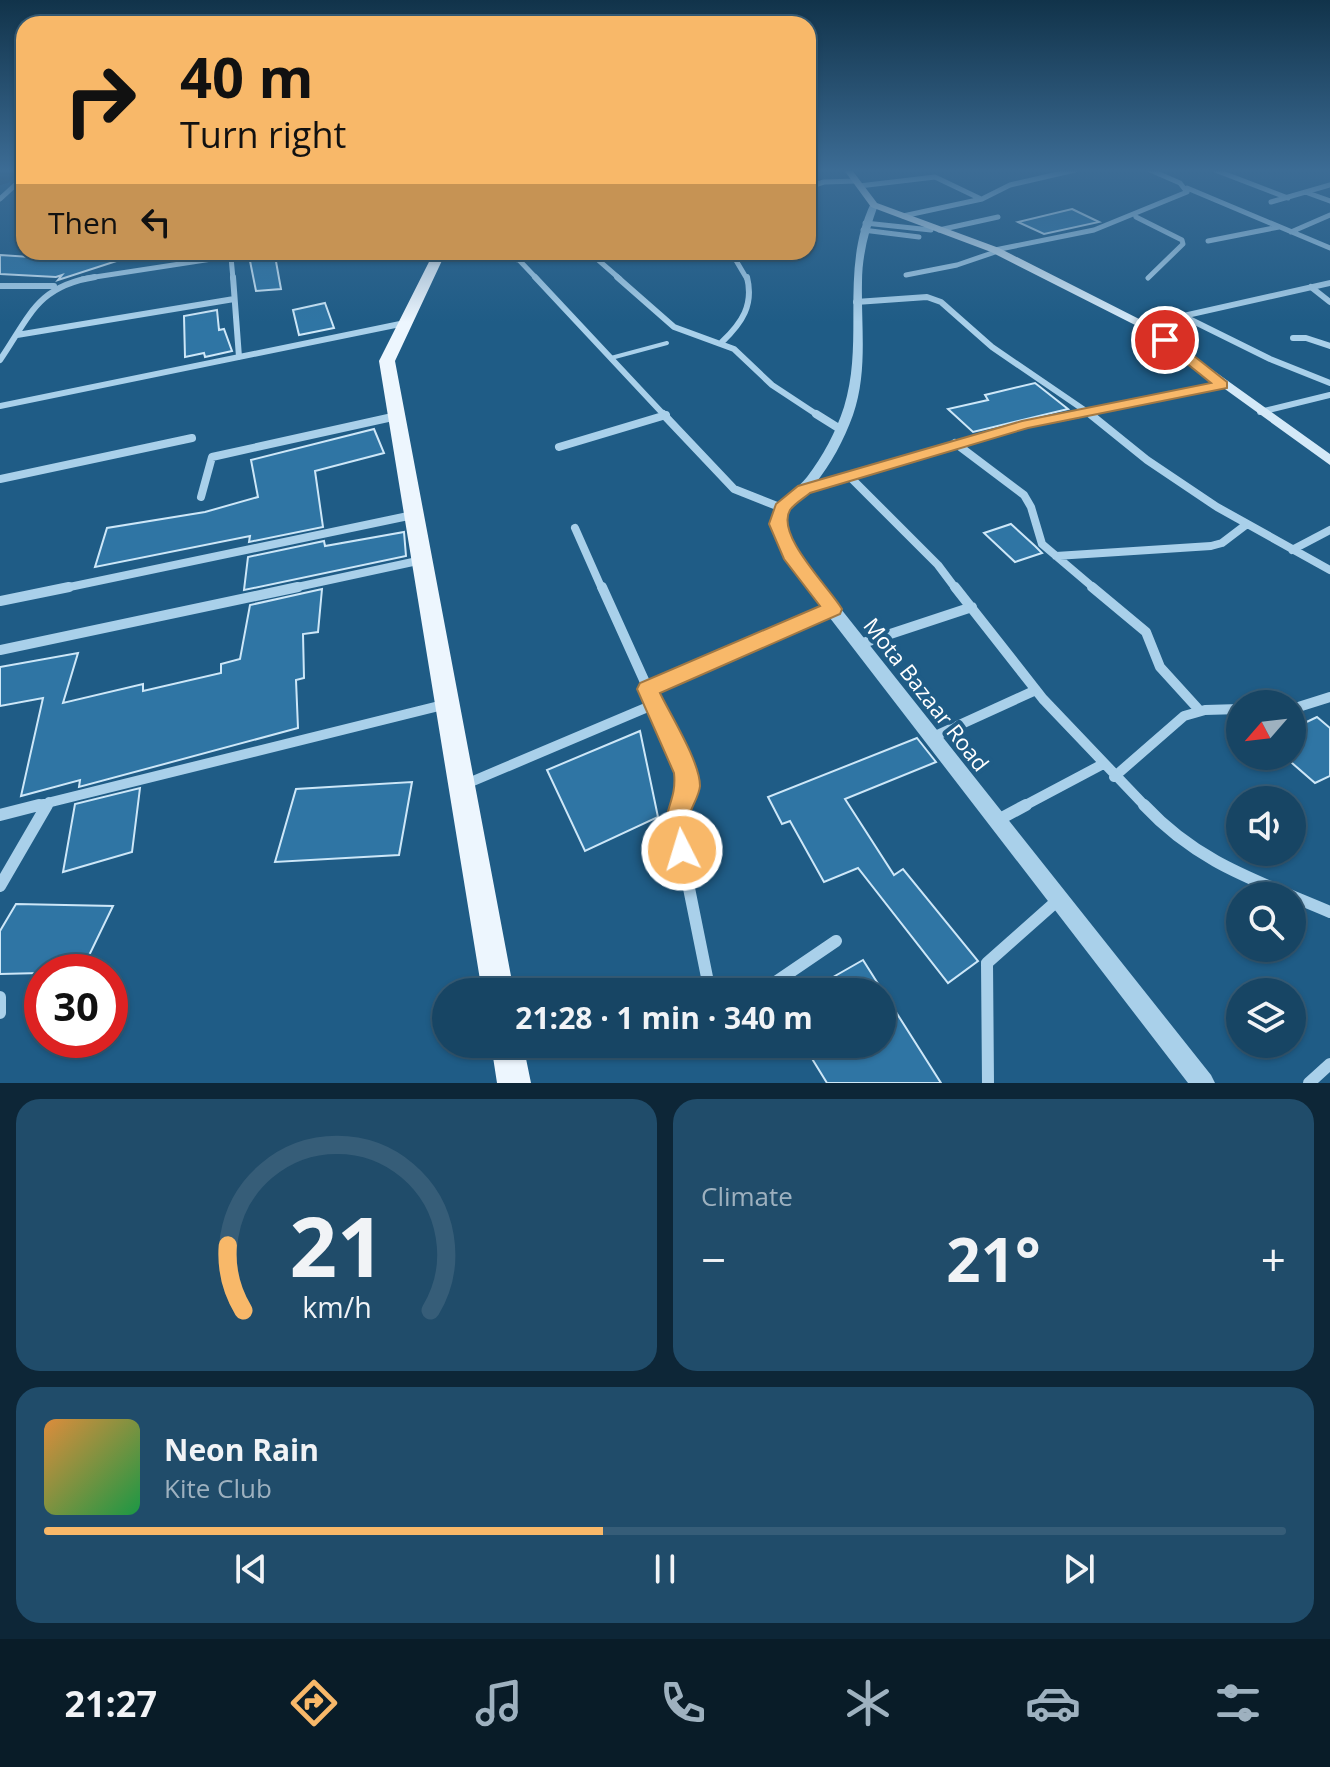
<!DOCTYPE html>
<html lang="en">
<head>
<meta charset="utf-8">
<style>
  :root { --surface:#174564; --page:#204c6a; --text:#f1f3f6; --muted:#9eb1bf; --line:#365d78; --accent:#f8b869 }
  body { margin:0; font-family:"Open Sans",sans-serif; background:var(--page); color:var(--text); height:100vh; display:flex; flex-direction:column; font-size:30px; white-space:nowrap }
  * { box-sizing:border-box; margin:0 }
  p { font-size:26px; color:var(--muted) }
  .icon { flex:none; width:44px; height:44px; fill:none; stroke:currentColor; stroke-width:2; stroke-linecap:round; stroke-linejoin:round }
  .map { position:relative; height:1083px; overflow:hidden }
  .side { display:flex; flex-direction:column; gap:16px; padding:16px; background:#0d2637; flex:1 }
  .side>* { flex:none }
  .top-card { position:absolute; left:16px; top:16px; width:800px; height:244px; border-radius:24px; box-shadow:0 2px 6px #0004,0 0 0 2px var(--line); background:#f8b869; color:#111; overflow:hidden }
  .needle { width:52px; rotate:242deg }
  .fabs { position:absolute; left:1226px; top:690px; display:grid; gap:16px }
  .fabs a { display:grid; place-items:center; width:80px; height:80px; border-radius:50%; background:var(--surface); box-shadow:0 2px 6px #0004,0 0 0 2px var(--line); font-size:40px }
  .speed { position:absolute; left:24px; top:954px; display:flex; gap:16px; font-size:40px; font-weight:700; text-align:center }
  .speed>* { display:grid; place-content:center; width:104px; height:104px; border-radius:50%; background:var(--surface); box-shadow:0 2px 6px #0004,0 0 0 2px var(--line); line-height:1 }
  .speed .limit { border:12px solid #d22; background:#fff; color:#111 }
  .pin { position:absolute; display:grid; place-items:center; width:68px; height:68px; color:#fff; margin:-34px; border:4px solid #fff; border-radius:50%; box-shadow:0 2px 8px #0007 }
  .me { position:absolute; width:88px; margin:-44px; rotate:355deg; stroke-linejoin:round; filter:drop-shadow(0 0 6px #0008) }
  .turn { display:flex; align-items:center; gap:28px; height:168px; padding:0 32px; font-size:36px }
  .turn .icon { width:104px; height:104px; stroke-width:2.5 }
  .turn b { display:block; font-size:56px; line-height:68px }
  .then { display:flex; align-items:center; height:76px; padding:0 32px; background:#0003; gap:16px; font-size:30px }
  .big { font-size:60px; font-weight:700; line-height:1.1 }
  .side .widget { flex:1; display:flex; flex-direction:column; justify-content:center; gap:12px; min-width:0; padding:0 28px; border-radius:24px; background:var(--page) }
  .side .dial { align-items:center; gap:0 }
  .dial svg { height:208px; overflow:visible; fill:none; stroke:var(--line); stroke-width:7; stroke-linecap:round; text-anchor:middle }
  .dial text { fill:var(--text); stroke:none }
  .song { display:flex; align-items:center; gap:24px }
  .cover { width:96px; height:96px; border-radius:12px; background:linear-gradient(135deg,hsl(30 70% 55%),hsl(140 70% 35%)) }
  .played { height:8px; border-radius:4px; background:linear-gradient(90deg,var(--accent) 45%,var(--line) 45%) }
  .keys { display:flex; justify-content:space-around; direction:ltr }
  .heat { display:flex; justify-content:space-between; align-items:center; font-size:44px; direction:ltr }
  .side .tiles { flex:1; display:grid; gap:16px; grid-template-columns:1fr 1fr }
  .widget:last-child { grid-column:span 2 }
  .trip { position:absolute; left:432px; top:978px; width:464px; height:80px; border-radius:40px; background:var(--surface); box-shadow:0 2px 6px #0004,0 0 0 2px var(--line); font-weight:700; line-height:80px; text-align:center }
  .dock { display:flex; height:128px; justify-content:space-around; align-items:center; background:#091c28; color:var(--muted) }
  .dock .icon { width:56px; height:56px }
  .dock .on { color:var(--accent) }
  .dock b { font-size:36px; color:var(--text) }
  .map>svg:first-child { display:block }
</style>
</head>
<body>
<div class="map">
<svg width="1330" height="1083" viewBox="0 0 1330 1083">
  <rect width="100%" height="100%" fill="#1f5c86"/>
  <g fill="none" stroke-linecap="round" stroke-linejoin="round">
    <path fill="#154465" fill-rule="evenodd" d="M 0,170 L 20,170 L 8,183 L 0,185 Z"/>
  </g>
  <path fill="#2f75a4" stroke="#cde7f8" stroke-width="2" d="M 1072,209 L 1099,222 L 1044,234 L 1018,222 Z
    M 82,252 L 132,252 L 132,256 L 58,280 L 62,275 L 56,277 L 0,274 L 0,255 L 76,260 Z
    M 275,256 L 281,289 L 256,291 L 250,261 Z
    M 325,303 L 334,328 L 299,335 L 293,310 Z
    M 217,310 L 219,330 L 224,329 L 232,351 L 205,357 L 204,353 L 185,357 L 184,316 Z
    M 1035,383 L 1068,409 L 973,432 L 948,409 L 988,400 L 985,395 Z
    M 374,429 L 384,453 L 315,471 L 323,527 L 249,542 L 250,536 L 95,567 L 107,528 L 205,512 L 258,497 L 251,460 Z
    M 1011,524 L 1035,546 L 1042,553 L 1015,562 L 984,533 Z
    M 404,532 L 406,556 L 244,590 L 248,557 L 324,541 L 325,546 Z
    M 322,589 L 318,632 L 303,634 L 304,678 L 296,680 L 298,728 L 79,787 L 80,780 L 21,796 L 43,698 L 0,706 L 0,667 L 78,653 L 63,703 L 143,684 L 143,691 L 221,673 L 221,664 L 240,659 L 250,605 Z
    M 1317,717 L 1330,728 L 1330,776 L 1315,783 L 1292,763 L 1292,729 Z
    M 640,731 L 658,817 L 585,851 L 547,770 Z
    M 917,738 L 936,762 L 845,799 L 894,875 L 903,869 L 978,961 L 948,983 L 858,868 L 824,882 L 790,821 L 782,824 L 768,797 Z
    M 412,782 L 399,855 L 275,862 L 296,789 Z
    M 140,788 L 132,852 L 63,872 L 75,804 Z
    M 16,904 L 113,906 L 81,972 L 0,974 L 0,931 Z
    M 863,960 L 882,990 L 941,1083 L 827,1083 L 803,1044 L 882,1044 L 882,992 L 807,992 Z"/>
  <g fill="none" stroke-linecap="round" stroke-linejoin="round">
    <path stroke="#a9d0ea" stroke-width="4" d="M 611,358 L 667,343"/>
    <path stroke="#a9d0ea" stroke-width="5" d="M 1215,170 L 1288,198
      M 859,186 L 935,177 L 981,199
      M 808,187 L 824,182 L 856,181
      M 1187,188 L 1330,248
      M 1308,193 L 1330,201
      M 0,199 L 24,177
      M 1271,202 L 1330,185
      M 903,216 L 982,199 L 1010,185 L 1075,170
      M 1136,217 L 1182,240 L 1183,244 L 1148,278
      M 865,223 L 931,230
      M 863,230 L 919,237
      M 939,230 L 998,217
      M 1291,232 L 1330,215
      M 1208,241 L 1279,227
      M 995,250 L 1094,230 L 1187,192 L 1180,183 L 1150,170
      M 589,252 L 620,279
      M 731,252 L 747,279
      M 439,253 L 481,254 L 519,260 L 537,279
      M 231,257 L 233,279
      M 513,257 L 525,252
      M 906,275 L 957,265 L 998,251
      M 82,279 L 258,252"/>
    <path stroke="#a9d0ea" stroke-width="6" d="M 233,277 L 239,357
      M 535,277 L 665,416
      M 617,277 L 674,327 L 734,349 L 772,385 L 819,416
      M 0,286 L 54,286
      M 1311,287 L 1330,302
      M 856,302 L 927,297 L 941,302 L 992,347 L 1093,416
      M 1183,316 L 1270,359 L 1330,383
      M 17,335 L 234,299
      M 1293,338 L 1306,338 L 1330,346
      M 722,342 C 742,323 754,305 747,277
      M 0,360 C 30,316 37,286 95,277
      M 0,406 L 405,323
      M 1260,412 L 1330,395
      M 1069,416 L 1222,385"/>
    <path stroke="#a9d0ea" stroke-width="8" d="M 663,414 L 734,489 L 782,508
      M 816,414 L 840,429
      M 1090,414 L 1147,460 L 1217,507 L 1330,570
      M 955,443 L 1024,495 L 1031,507 L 1042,544 L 1095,589
      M 559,447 L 666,415
      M 849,476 L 938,565 L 956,589
      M 0,479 L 192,438
      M 804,489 L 1027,424 L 1079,414
      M 201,497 L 212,457 L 397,416
      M 575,528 L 602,589
      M 1292,550 L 1330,530
      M 1056,556 L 1211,546 L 1222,543 L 1247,524
      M 60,589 L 413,515
      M 288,589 L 422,560"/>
    <path stroke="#a9d0ea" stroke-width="10" d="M 602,587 L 686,773 L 681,807
      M 955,587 L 1043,699 L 1146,807
      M 1092,587 L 1146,632 L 1160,667 L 1200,711
      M 0,601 L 69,587
      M 860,644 L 972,607
      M 0,650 L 298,587
      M 648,689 L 833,609
      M 1292,709 L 1330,697
      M 933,737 L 1036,690
      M 1114,777 L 1184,716 L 1205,710 L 1240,709
      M 466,784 L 655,704
      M 31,807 L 443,705
      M 46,807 L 49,802
      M 1022,807 L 1103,764"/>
    <path stroke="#a9d0ea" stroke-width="12" d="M 681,805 L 676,824 L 709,987 L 714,992
      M 1144,805 C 1199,864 1258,881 1330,912
      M 0,815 L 39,805
      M 998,820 L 1026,805
      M 0,886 L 47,805
      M 761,992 L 836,941
      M 0,997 L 0,1013
      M 988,1083 L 987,963 L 1058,900
      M 1309,1083 L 1330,1064"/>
    <path fill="#a9d0ea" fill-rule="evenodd" d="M 871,203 L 878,205 C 869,230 862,255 862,282 C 861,327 868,372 853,415 C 844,440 831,464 815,484 C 807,494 790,504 787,516 C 781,537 802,560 814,575 L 1211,1075 L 1215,1083 L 1188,1083 L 803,583 C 791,566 769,541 773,518 C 776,501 797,490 807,477 C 823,456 836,432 844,407 C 865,339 839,270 871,203 Z
      M 1330,280 L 1330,286 L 1143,328 L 1138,325 L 1143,322 Z"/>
    <path fill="#d4e9f8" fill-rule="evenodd" d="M 844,170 L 852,170 L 877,203 L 999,248 L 1147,323 L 1330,454 L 1330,465 L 1139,327 L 991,252 L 871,207 Z"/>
    <path fill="#edf6fe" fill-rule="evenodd" d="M 434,252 L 446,252 L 395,361 L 514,992 L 482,992 L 379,361 Z
      M 491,1044 L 523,1044 L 531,1083 L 497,1083 Z"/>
  </g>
  <linearGradient id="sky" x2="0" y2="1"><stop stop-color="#11334a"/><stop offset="0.53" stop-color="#3c6c95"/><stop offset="1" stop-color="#3c6c95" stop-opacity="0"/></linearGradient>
  <rect width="1330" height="322" fill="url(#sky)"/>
  <path fill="#f8b869" stroke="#a17844" stroke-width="2" d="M 1160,337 L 1170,337 L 1227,382 L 1227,388 L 1028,428 L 810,493 C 804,498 794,504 790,510 C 775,535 830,588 842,609 L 840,614 L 660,693 C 671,716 700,762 700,786 C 699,798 689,809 688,822 C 688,836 696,845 691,859 L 682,862 L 673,859 C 653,815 678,808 674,773 L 637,689 L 640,683 L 820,606 L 784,559 L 769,524 L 776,504 L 798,486 L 1022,421 L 1211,383 L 1160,342 Z"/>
  <g text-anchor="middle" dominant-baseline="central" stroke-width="8" stroke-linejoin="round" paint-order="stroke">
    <g font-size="22" fill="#fff" stroke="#1f5c86">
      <text transform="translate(927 694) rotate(52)">Mota Bazaar Road</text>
    </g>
  </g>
</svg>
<div class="fabs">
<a><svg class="needle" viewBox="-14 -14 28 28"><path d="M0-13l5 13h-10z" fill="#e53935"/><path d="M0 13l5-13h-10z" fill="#9eb1bf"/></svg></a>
<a><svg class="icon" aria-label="sound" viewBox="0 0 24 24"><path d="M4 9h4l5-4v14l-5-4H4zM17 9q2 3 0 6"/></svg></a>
<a><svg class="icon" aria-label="search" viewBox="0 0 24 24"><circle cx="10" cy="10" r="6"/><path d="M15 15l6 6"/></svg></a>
<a><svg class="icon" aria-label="layers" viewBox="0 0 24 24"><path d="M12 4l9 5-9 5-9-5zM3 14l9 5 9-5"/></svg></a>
</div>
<div class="speed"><div class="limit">30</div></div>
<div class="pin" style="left:1165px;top:340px;background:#d93025"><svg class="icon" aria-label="arrive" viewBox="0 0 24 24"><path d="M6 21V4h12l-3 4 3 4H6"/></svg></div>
<svg class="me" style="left:682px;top:850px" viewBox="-20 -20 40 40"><circle r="17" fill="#f8b869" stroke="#fff" stroke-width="3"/><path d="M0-11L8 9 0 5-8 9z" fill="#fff"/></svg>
<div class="trip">21:28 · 1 min · 340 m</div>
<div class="top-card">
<div class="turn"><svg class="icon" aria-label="right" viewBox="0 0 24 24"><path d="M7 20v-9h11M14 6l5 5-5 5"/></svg><div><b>40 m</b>Turn right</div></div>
<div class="then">Then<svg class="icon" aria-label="left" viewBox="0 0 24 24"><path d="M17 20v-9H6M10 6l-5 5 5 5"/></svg></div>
</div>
</div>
<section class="side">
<div class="tiles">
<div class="widget dial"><svg viewBox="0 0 100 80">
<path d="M14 69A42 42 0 1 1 86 69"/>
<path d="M14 69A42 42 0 0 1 8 44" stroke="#f8b869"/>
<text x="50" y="56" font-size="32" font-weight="700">21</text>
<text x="50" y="72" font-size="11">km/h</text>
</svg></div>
<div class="widget"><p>Climate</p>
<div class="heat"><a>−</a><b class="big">21°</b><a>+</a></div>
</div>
<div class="widget">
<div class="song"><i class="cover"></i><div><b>Neon Rain</b><p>Kite Club</p></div></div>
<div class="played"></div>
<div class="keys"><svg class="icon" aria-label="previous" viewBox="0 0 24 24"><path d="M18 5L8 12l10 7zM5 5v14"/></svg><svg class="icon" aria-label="pause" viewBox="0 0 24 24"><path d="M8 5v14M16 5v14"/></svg><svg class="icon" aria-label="next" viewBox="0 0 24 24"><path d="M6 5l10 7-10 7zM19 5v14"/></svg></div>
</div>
</div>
</section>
<nav class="dock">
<b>21:27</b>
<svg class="icon on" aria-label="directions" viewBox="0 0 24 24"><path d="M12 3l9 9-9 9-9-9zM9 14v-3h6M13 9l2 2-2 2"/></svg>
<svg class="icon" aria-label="music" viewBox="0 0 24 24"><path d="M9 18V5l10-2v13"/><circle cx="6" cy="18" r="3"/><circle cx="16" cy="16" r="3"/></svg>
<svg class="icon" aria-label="phone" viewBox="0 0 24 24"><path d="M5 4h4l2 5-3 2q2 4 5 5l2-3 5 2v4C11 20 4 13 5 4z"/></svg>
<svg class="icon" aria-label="climate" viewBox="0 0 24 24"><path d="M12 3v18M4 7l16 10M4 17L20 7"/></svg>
<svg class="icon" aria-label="car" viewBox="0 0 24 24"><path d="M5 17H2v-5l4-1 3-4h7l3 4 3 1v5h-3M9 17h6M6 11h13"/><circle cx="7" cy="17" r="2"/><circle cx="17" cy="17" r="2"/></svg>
<svg class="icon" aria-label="filters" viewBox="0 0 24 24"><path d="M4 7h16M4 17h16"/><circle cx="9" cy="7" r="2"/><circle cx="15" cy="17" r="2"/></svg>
</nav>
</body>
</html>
